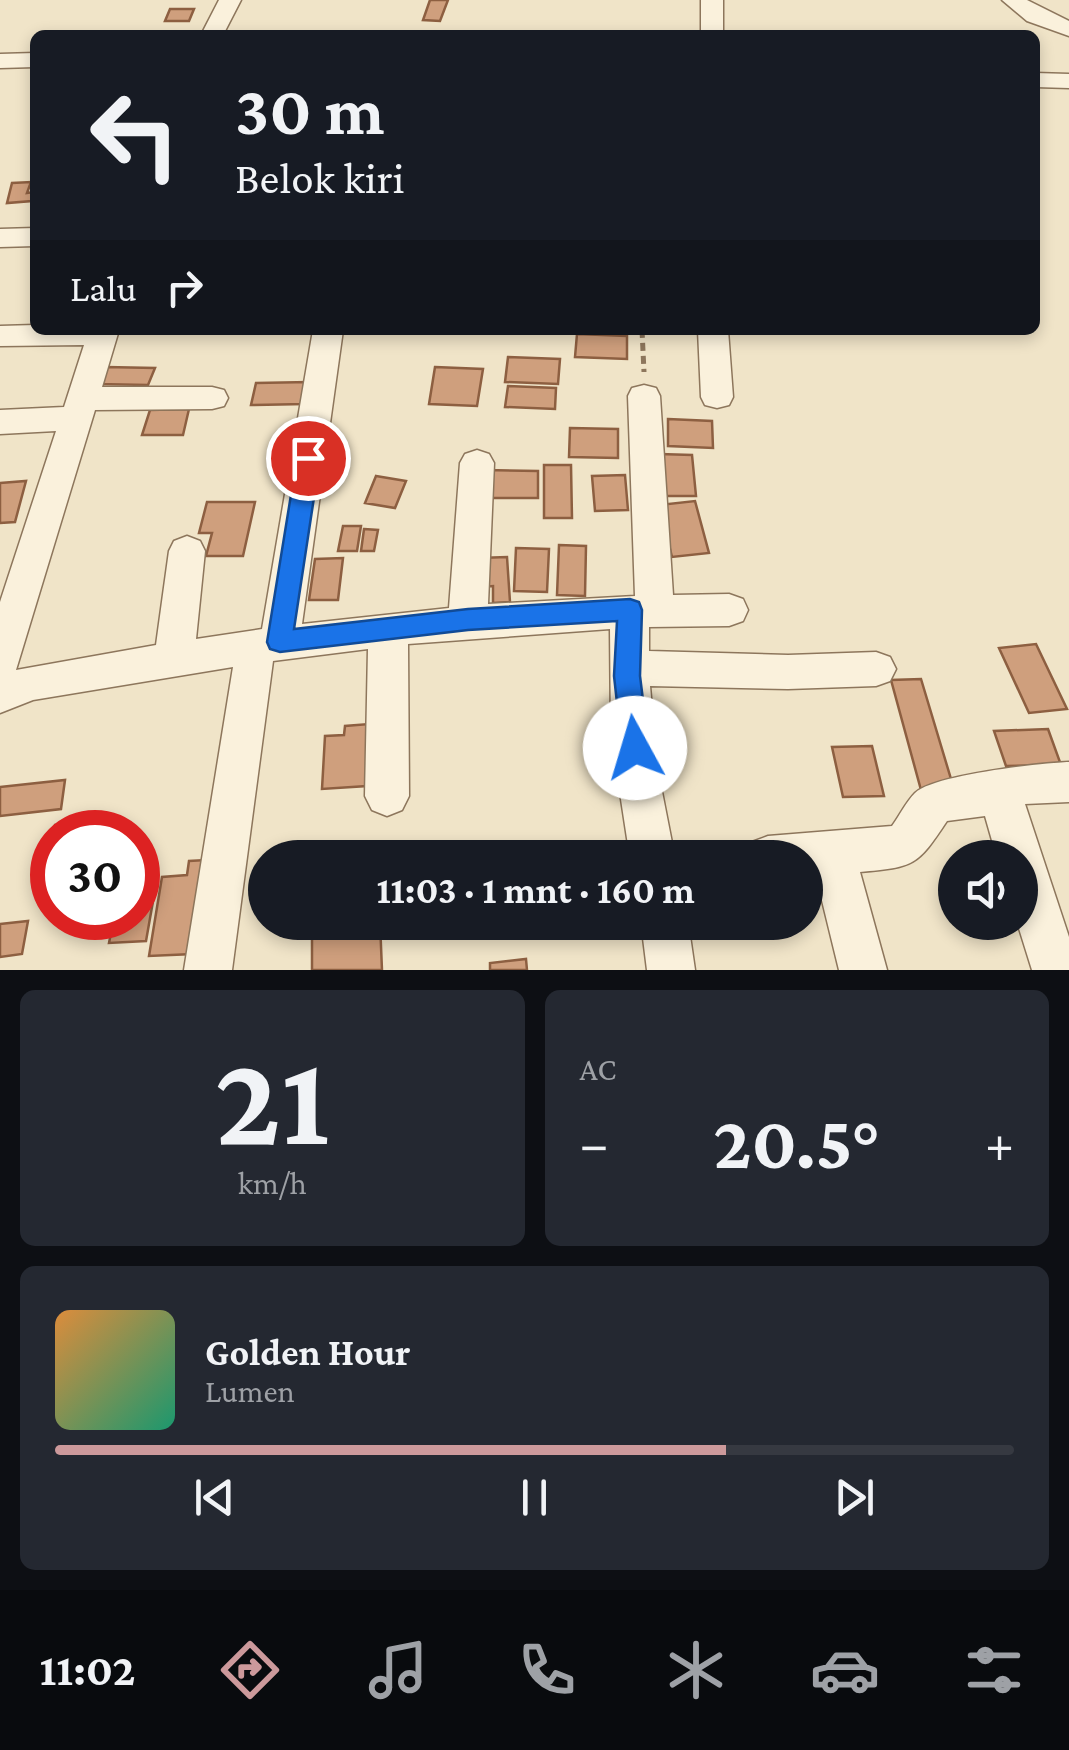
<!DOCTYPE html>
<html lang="id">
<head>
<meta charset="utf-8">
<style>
  :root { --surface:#171b24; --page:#242831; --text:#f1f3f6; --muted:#9ea1a6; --line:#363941; --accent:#cc999b }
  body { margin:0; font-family:"Crimson Pro",serif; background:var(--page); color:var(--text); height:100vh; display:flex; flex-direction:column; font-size:38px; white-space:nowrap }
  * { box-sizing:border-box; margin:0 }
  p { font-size:32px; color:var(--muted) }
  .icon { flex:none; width:55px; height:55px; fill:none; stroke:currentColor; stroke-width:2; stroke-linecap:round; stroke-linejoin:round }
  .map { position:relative; height:970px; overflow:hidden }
  .details { display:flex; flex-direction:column; gap:20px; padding:20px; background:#0d0f14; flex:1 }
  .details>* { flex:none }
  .banner { position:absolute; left:30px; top:30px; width:1010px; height:305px; border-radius:15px; box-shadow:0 5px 15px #0003; background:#171b24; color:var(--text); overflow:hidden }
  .tools { position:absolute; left:938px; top:840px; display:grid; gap:20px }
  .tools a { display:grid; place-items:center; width:100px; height:100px; border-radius:50%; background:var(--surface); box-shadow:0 5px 15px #0003; font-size:50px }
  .speed { position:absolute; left:30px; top:810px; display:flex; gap:20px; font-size:50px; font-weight:700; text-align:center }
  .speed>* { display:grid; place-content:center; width:130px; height:130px; border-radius:50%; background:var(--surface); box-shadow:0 5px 15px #0003; line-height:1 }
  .speed .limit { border:15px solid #d22; background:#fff; color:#111 }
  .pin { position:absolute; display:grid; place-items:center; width:85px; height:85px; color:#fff; margin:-42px; border:5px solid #fff; border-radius:50%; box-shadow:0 2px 10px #0007 }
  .me { position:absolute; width:110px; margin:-55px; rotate:354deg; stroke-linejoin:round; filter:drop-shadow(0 0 8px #0008) }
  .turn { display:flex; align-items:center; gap:35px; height:210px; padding:0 40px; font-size:45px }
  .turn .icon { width:130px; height:130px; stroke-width:2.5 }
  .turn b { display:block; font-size:70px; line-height:85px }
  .then { display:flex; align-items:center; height:95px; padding:0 40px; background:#0003; gap:20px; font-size:38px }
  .big { font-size:75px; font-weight:700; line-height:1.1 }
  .details .widget { flex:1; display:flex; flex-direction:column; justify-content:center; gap:15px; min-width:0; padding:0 35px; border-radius:15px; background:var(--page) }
  .details .dial { align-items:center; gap:0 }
  .dial b { font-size:130px; line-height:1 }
  .song { display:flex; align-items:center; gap:30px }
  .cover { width:120px; height:120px; border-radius:15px; background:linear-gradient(135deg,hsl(30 70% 55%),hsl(160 70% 35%)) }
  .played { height:10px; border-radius:5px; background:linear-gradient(90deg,var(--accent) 70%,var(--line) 70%) }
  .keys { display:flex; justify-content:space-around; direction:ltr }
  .heat { display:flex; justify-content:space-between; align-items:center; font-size:55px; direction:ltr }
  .details .tiles { flex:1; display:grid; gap:20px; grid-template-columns:1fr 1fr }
  .widget:last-child { grid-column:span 2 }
  .trip { position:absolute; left:248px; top:840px; width:575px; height:100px; border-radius:50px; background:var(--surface); box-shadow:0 5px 15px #0003; font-weight:700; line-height:100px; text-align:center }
  .tabs { display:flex; height:160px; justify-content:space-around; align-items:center; background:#090b0e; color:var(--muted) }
  .tabs .icon { width:70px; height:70px }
  .tabs .selected { color:var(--accent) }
  .tabs b { font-size:45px; color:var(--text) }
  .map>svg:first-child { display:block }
</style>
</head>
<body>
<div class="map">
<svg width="1069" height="970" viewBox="0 0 1069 970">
  <rect width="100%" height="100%" fill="#f0e4c8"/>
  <path fill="#cf9f7d" stroke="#8d5f41" stroke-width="2.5" d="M 430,0 L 448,0 L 440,21 L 423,20 Z
    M 170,9 L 194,9 L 189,21 L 165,21 Z
    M 31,182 L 27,193 L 34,192 L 32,201 L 7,203 L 12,183 Z
    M 577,334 L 627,336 L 627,359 L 575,357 Z
    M 508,357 L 560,359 L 558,384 L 505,382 Z
    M 105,367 L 155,368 L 148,385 L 97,384 Z
    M 435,367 L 483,369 L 477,406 L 429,404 Z
    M 309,382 L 305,404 L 251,405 L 256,383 Z
    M 508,386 L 556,388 L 555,409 L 505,407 Z
    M 189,409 L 183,435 L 142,435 L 150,410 Z
    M 668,419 L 712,421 L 713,448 L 668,446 Z
    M 570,428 L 618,429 L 618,458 L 569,457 Z
    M 659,454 L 692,455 L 696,496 L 661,496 Z
    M 544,465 L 571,465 L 572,518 L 544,518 Z
    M 485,470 L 538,471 L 538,498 L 484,498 Z
    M 625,475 L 628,510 L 595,511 L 592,476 Z
    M 376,476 L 406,481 L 395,508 L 365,503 Z
    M 26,481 L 15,522 L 0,523 L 0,483 Z
    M 695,501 L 709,553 L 672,557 L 659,505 Z
    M 207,502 L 255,502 L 243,556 L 206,556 L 212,533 L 199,533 Z
    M 343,526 L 361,526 L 357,551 L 338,551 Z
    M 364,529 L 378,530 L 374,551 L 361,551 Z
    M 559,545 L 586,546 L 585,596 L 557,595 Z
    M 516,548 L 549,549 L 547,592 L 514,591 Z
    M 507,557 L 510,602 L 493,603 L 493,586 L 480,587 L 479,558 Z
    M 343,558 L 338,600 L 309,600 L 315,559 Z
    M 1036,644 L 1067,709 L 1029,713 L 999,648 Z
    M 921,679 L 954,789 L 921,790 L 891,680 Z
    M 369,724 L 367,786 L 322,789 L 325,736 L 344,735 L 345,726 Z
    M 1048,729 L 1061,765 L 1006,766 L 994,731 Z
    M 872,746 L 884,796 L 843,797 L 832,747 Z
    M 65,780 L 61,809 L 0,816 L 0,787 Z
    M 90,823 L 89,832 L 53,832 L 55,825 Z
    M 52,837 L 52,895 L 40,896 Z
    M 206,860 L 193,954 L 149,956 L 162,877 L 187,875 L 189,861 Z
    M 155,890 L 146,941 L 109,943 L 114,918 L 138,918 L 138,891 Z
    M 28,921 L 22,954 L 0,957 L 0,924 Z
    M 358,922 L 380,922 L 382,970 L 312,970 L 312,929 Z
    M 526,959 L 527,970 L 490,970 L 490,963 Z"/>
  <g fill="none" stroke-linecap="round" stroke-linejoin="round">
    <g stroke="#8d765c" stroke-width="3">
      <path id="minor" d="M 219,0 L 241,0 L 223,35 L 201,35 Z
        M 701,0 L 723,0 L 723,35 L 701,35 Z
        M 1002,0 L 1027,0 L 1069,21 L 1069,36 L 1027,21 Z
        M 35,53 L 35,67 L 0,68 L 0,54 Z
        M 1035,73 L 1069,74 L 1069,88 L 1035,87 Z
        M 35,228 L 35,246 L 0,247 L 0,229 Z
        M 35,325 L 35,330 L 119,330 L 102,387 L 212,387 L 224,390 L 228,398 L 224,406 L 212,409 L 95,410 L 16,670 L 156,645 L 169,551 L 174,541 L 187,536 L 200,541 L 205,551 L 196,639 L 262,629 L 313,330 L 343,330 L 302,624 L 449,608 L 460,463 L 465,454 L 477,450 L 489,454 L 494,463 L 488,604 L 635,596 L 628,396 L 632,388 L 644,385 L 656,388 L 660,396 L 673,595 L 729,594 L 743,599 L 748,610 L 743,621 L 729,626 L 649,627 L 649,651 L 788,655 L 876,652 L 890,657 L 896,669 L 890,681 L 876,686 L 788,689 L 650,686 L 657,766 L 675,858 L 630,858 L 611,734 L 610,629 L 408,644 L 409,796 L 402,810 L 387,816 L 372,810 L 365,796 L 368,649 L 273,661 L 232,970 L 184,970 L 233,667 L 33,700 L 0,713 L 0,602 L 56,431 L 0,434 L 0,410 L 64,407 L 84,345 L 0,346 L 0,326 Z
        M 698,330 L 728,330 L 733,397 L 729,405 L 717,408 L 705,405 L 701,397 Z
        M 1069,762 L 1069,802 L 1025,804 L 1069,937 L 1069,970 L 1032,970 L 1017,922 L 1020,858 L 997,858 L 985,816 L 947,821 C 917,866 915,867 860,872 L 887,970 L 839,970 L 816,876 L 805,877 L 805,858 L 746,858 L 752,842 L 768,836 L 892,826 C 900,815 906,802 915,793 C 933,775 1041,763 1069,762 Z
        M 641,922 L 688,922 L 695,970 L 647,970 Z"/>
    </g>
    <path stroke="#8d765c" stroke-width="5" stroke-dasharray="8 5" stroke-linecap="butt" d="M 642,330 L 644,372"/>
    <use href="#minor" fill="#faf1dc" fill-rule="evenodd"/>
  </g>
  <path fill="#1a73e8" stroke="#114b97" stroke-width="2.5" d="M 308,450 L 320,458 L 294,629 L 468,609 L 630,599 L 639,602 L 642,610 L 640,676 L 649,748 L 645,757 L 635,761 L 626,757 L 622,748 L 614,676 L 617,621 L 468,630 L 280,652 L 270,649 L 267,642 L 297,458 Z"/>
</svg>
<div class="tools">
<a><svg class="icon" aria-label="sound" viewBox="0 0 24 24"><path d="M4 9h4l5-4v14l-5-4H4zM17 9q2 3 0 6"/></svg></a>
</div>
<div class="speed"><div class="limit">30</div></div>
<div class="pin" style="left:308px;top:458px;background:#d93025"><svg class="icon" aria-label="arrive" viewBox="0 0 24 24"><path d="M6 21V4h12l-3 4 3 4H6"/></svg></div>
<svg class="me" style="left:635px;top:748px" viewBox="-20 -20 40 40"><circle r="19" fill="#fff"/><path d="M0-13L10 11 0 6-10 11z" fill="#1a73e8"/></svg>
<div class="trip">11:03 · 1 mnt · 160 m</div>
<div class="banner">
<div class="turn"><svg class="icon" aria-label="left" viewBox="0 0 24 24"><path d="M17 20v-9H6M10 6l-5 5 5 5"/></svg><div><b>30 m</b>Belok kiri</div></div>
<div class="then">Lalu<svg class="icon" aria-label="right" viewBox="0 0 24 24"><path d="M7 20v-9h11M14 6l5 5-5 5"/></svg></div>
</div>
</div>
<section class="details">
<div class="tiles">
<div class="widget dial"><b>21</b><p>km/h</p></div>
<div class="widget"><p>AC</p>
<div class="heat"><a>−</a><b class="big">20.5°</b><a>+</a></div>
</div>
<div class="widget">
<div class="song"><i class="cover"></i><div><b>Golden Hour</b><p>Lumen</p></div></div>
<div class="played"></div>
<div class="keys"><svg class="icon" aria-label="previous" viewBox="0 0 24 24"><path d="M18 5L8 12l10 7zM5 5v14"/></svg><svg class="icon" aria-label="pause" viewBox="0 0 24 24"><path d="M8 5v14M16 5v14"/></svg><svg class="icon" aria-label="next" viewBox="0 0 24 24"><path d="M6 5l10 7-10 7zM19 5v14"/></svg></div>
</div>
</div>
</section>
<nav class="tabs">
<b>11:02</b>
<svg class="icon selected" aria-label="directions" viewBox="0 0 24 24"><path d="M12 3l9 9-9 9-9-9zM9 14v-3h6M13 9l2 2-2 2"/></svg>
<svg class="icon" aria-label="music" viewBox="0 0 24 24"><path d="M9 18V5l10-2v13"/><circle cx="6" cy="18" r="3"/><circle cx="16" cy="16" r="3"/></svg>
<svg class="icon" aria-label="phone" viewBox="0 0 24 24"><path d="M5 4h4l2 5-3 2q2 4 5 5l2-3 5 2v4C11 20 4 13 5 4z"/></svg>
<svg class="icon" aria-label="climate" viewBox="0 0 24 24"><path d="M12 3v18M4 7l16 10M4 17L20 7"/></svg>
<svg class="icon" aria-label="car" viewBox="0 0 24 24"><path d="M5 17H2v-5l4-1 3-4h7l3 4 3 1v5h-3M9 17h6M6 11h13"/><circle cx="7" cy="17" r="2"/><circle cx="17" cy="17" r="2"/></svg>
<svg class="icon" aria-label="filters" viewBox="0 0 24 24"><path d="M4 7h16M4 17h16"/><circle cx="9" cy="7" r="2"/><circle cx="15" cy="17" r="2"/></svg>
</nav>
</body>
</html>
